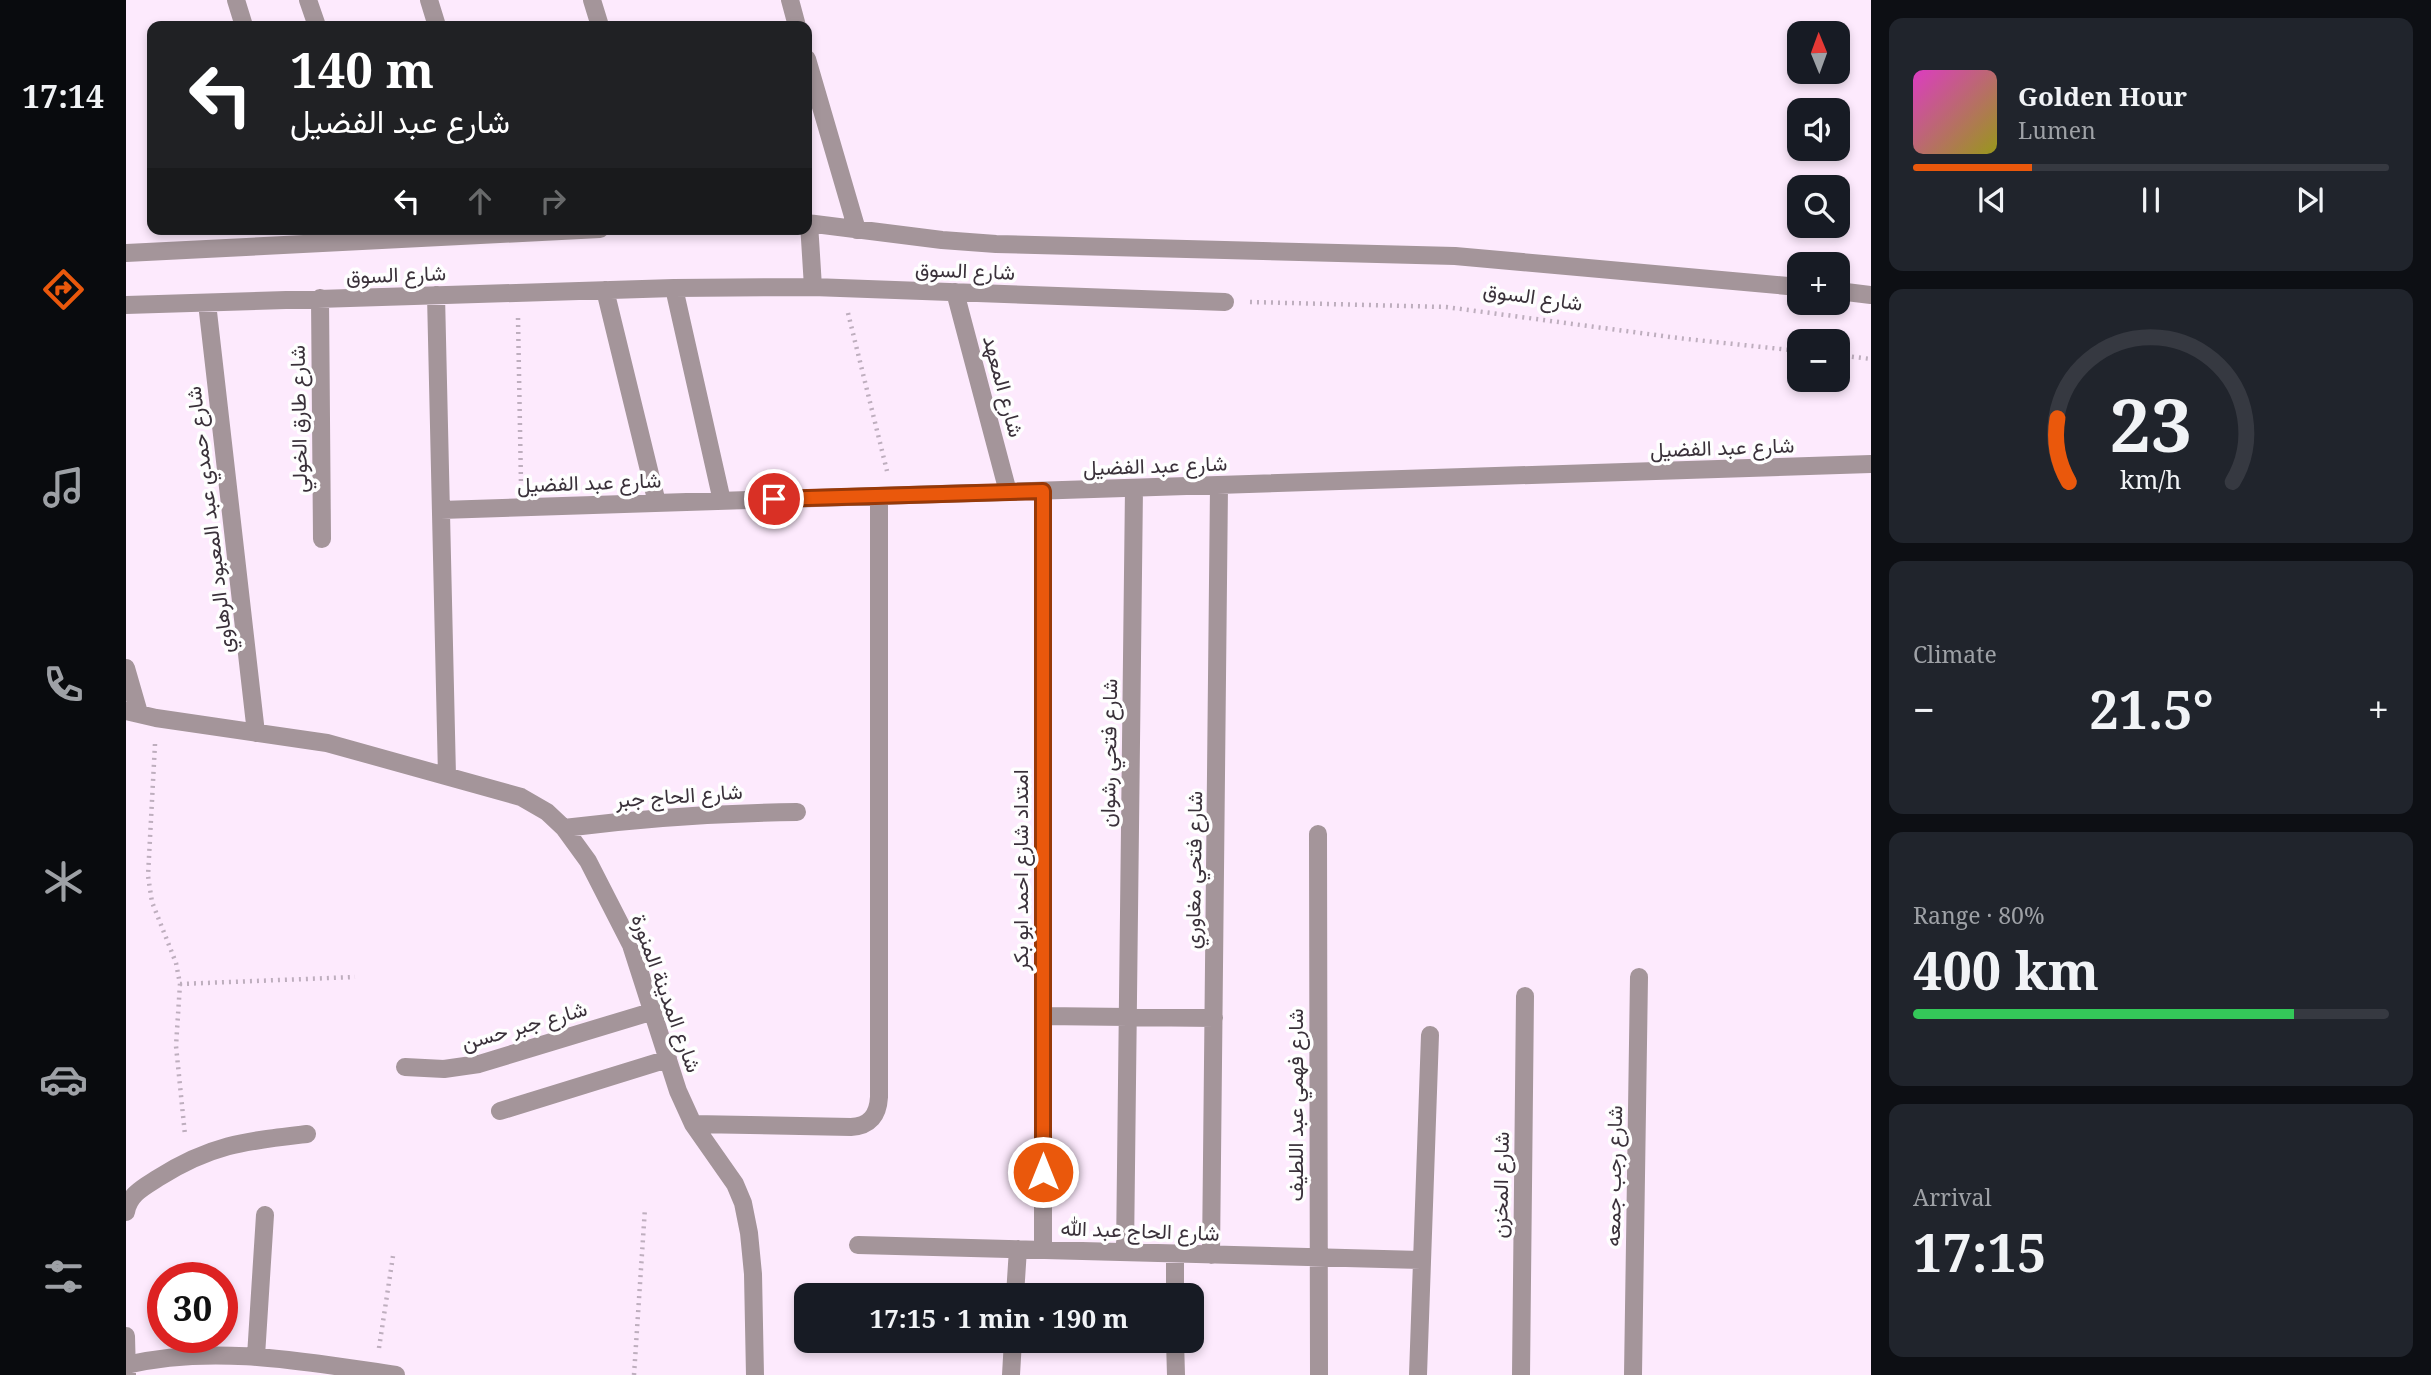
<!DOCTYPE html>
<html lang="en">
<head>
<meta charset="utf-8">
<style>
  :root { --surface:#171b24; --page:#20242c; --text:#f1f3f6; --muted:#9ea1a6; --line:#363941; --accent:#ea580c }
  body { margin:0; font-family:"Noto Serif",Vazirmatn,serif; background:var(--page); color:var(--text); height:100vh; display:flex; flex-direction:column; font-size:26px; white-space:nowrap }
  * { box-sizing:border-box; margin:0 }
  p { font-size:23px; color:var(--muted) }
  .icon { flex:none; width:38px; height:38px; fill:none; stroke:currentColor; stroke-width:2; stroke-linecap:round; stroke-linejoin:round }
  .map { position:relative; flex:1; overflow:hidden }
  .sheet { display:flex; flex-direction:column; gap:18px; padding:18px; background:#0d0f14; width:560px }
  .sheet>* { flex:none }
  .top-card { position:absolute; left:21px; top:21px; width:665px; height:214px; border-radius:14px; box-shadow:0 4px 10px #0003; background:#202124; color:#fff; overflow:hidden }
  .needle { width:46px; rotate:359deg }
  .controls { position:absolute; left:1661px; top:21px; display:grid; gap:14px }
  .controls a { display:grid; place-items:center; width:63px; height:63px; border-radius:14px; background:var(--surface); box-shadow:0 4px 10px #0003; font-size:35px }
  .speed { position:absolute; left:21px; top:1262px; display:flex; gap:14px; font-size:35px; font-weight:700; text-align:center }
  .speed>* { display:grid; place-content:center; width:91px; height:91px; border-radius:50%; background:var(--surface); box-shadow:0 4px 10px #0003; line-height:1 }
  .speed .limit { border:10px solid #d22; background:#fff; color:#111 }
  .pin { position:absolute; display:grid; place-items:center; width:60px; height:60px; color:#fff; margin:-30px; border:4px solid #fff; border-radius:50%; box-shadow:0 2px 7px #0007 }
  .me { position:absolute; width:77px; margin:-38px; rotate:0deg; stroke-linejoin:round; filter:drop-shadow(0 0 5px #0008) }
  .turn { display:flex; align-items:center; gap:24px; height:147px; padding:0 28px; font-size:32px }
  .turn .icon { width:91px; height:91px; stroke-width:2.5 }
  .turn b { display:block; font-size:49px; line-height:60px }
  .lanes { display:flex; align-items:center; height:66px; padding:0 28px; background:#0003; justify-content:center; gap:35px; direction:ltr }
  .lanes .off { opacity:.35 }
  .big { font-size:52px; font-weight:700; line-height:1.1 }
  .sheet .widget { flex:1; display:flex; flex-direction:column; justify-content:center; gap:10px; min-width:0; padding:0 24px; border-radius:14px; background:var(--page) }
  .sheet .dial { align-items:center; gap:0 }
  .dial svg { height:182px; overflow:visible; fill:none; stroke:var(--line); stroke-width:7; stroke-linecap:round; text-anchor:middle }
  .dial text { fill:var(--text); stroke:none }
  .song { display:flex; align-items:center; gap:21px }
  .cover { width:84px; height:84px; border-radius:10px; background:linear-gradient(135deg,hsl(310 70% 55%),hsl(60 70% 35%)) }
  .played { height:7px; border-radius:4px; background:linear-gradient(90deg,var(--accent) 25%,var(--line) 25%) }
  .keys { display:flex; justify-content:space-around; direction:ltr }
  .heat { display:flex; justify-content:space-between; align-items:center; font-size:38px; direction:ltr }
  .charge { height:10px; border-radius:5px; background:linear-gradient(90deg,#34c759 80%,var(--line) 0) }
  .trip { position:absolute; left:668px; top:1283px; width:410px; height:70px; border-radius:14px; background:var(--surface); box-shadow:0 4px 10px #0003; font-weight:700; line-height:70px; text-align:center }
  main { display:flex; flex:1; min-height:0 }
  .dock { display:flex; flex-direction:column; width:126px; justify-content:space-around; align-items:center; background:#090b0e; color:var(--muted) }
  .dock .icon { width:49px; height:49px }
  .dock .on { color:var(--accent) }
  .dock b { font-size:32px; color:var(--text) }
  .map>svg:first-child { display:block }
</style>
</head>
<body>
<main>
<nav class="dock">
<b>17:14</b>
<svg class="icon on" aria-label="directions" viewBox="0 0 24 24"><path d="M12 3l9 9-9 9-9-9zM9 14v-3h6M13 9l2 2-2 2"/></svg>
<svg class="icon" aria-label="music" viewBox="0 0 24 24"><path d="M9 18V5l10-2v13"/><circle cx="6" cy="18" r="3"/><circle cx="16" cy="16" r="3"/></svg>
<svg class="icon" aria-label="phone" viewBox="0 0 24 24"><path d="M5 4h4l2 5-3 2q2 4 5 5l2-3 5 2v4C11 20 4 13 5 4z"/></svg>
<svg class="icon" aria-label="climate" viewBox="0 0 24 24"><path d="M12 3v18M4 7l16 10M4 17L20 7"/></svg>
<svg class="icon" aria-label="car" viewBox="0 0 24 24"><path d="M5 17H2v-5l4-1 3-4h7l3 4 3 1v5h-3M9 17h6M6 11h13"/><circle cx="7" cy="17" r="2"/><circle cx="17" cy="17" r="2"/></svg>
<svg class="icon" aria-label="filters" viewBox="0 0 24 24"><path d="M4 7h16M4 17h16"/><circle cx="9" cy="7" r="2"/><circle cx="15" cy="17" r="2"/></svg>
</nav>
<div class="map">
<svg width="1745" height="1375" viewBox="0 0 1745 1375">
  <rect width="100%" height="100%" fill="#fdeafd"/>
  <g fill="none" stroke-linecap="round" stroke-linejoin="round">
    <path stroke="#beaebe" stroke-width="4.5" stroke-dasharray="2 5" stroke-linecap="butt" d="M 1124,302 L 1320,307 L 1552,338 L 1673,351
      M 722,313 L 761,471
      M 392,318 L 395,484
      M 1712,355 L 1745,359
      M 29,744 L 22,876 L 26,902 L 50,963 L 54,984 L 50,1046 L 59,1135
      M 54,984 L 229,977
      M 253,1348 L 267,1256
      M 508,1375 L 519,1208"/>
    <path stroke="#a4959a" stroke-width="18" d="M 110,0 L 118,26
      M 182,0 L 191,26
      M 303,0 L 311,26
      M 466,0 L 474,26
      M 664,0 L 671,26
      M 681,59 L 731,230
      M 681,223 L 816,240 L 870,244 L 1329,256 L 1673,287
      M 683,223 L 687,287
      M 0,253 L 474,229
      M 548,288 L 596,501
      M 479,290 L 531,503
      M 1712,291 L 1745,295
      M 829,292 L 882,492
      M 310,295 L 321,776
      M 194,298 L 196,539
      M 81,303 L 130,733
      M 0,305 L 548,288 L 687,287 L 1099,302
      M 315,510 L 1745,464
      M 0,668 L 13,713
      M 0,711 L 30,718 L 201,743 L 395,797 L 421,812 L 438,828 L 462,861 L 505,945 L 552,1091 L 567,1124 L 609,1184 L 617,1203 L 623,1233 L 627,1274 L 629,1375
      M 438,828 C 516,818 593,813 671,812
      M 1192,834 L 1193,1375
      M 917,1016 L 1088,1018
      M 279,1067 L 318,1069 L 353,1064 L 528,1011
      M 374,1111 L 542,1059
      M 567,1124 L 725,1127 C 744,1126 752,1115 753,1097 L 753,496
      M 0,1212 C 3,1194 18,1187 32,1178 C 86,1144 120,1141 181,1134
      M 732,1245 L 1295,1260
      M 917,1250 L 917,491
      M 999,1252 L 1008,488
      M 1049,1254 L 1049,1295
      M 1085,1255 L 1093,486
      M 889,1295 L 892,1249
      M 0,1336 L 1,1375
      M 1049,1340 L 1050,1375
      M 130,1356 L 139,1215
      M 0,1365 C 89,1344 181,1362 270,1375
      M 885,1375 L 887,1340
      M 1292,1375 L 1304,1035
      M 1395,1375 L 1399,996
      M 1507,1375 L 1513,977"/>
  </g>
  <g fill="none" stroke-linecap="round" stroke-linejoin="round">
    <g stroke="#983908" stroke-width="18">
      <path id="route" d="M 648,499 L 917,491 L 917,1172"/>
    </g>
    <use href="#route" stroke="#ea580c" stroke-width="12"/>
  </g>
  <g text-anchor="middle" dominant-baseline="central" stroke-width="7" stroke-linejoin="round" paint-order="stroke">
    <g font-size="21" fill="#3a313a" stroke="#fefefe">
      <text transform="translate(839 270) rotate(2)">شارع السوق</text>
      <text transform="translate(270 274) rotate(-2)">شارع السوق</text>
      <text transform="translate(1407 296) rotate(8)">شارع السوق</text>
      <text transform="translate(878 386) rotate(75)">شارع المعهد</text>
      <text transform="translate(172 419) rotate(-91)">شارع طارق الخولي</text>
      <text transform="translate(1596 447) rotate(-2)">شارع عبد الفضيل</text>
      <text transform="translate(1029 465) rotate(-2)">شارع عبد الفضيل</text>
      <text transform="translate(463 482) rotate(-2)">شارع عبد الفضيل</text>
      <text transform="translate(83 520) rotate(-97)">شارع حمدي عبد المعبود الرهاوي</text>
      <text transform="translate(982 753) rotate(-89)">شارع فتحي رشوان</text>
      <text transform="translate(553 795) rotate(-4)">شارع الحاج جبر</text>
      <text transform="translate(894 870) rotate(-90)">امتداد شارع احمد ابو بكر</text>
      <text transform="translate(1067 870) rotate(-89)">شارع فتحي مغاوري</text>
      <text transform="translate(541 993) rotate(70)">شارع المدينة المنورة</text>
      <text transform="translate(398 1025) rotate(-16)">شارع جبر حسن</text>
      <text transform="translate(1169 1105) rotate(-90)">شارع فهمي عبد اللطيف</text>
      <text transform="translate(1487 1176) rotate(-89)">شارع رجب جمعه</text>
      <text transform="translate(1374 1185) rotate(-89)">شارع المخزن</text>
      <text transform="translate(1014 1230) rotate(2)">شارع الحاج عبد الله</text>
    </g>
  </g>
</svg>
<div class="controls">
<a><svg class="needle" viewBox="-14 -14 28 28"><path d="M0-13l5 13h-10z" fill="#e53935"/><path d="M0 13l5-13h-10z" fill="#9ea1a6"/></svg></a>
<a><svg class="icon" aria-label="sound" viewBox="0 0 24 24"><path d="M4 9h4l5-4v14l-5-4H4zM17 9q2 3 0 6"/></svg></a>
<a><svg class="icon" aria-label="search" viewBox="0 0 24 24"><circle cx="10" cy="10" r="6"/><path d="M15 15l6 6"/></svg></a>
<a>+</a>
<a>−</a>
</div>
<div class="speed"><div class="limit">30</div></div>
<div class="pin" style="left:648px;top:499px;background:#d93025"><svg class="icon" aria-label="arrive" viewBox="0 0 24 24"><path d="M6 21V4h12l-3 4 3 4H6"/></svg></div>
<svg class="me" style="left:917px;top:1172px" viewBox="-20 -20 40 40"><circle r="17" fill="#ea580c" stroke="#fff" stroke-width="3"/><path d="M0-11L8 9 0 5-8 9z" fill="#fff"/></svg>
<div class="trip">17:15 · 1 min · 190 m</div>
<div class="top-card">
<div class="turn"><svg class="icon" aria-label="left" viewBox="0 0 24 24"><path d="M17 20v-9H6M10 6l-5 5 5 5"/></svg><div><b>140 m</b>شارع عبد الفضيل</div></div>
<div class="lanes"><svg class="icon" aria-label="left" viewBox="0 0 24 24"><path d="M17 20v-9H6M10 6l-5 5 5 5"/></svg><svg class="icon off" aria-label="ahead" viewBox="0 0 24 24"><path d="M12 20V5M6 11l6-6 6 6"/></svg><svg class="icon off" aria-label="right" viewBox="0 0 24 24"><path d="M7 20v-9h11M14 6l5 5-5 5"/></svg></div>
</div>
</div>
<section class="sheet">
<div class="widget">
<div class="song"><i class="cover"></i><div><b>Golden Hour</b><p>Lumen</p></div></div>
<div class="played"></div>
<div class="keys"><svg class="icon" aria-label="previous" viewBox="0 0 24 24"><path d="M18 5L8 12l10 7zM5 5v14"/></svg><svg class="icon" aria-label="pause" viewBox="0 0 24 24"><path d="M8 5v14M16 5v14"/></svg><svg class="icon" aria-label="next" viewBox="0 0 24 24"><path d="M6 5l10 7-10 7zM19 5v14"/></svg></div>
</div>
<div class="widget dial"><svg viewBox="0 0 100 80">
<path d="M14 69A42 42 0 1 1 86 69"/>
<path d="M14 69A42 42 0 0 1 9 41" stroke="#ea580c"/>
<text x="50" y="56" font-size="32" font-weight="700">23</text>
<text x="50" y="72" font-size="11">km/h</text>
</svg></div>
<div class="widget"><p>Climate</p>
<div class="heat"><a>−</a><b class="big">21.5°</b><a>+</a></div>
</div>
<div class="widget"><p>Range · 80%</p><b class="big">400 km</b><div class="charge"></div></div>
<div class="widget"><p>Arrival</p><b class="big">17:15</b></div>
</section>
</main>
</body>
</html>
